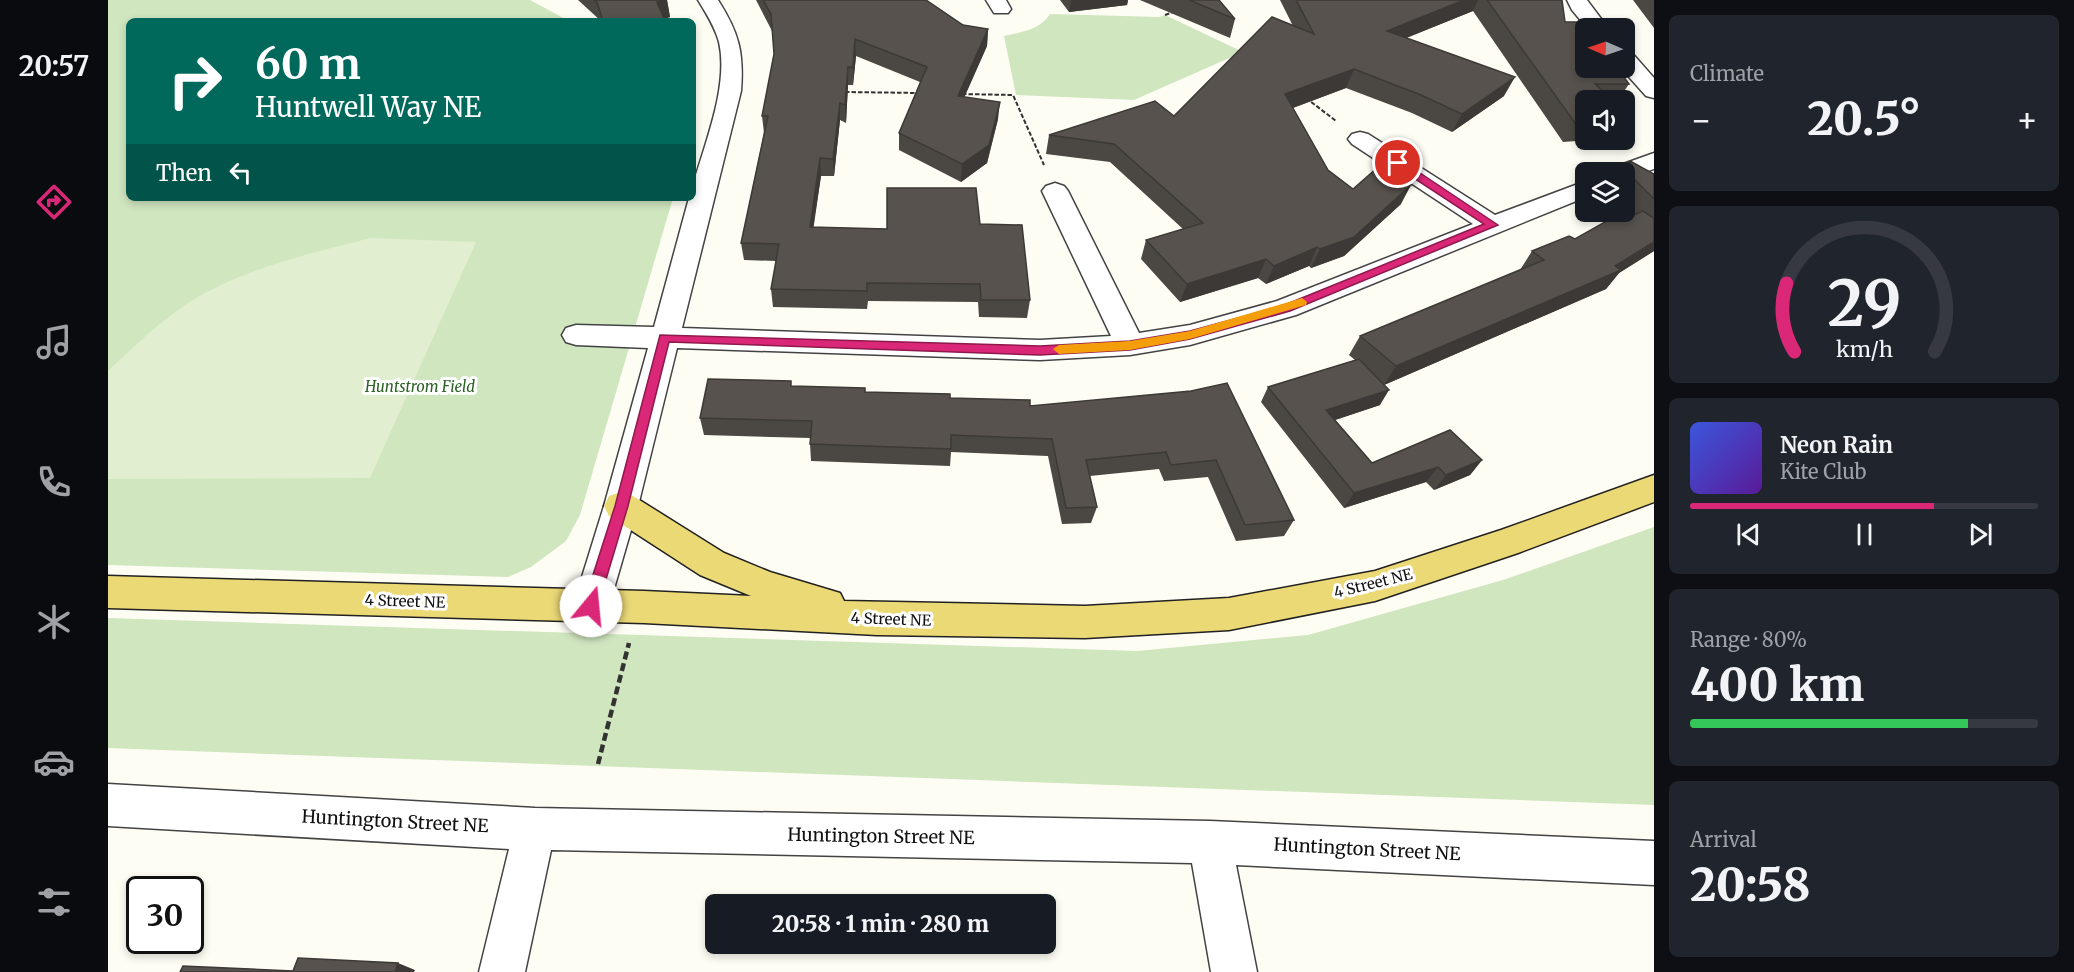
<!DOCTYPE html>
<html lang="en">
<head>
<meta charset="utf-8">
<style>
  :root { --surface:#171b24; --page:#20242c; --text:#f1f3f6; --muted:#9ea1a6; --line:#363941; --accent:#db2777 }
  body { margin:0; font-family:Merriweather,serif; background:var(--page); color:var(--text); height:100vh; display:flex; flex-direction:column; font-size:22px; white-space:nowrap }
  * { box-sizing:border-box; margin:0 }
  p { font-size:20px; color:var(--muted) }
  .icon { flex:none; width:33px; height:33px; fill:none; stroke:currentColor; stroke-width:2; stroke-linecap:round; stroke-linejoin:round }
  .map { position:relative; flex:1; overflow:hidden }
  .sheet { display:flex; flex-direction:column; gap:15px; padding:15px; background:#0d0f14; width:420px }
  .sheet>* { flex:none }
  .banner { position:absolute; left:18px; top:18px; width:570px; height:183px; border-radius:9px; box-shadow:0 3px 9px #0003; background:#00695c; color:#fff; overflow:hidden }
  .needle { width:39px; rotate:272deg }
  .buttons { position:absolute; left:1467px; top:18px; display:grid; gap:12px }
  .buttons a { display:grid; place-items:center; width:60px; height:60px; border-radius:9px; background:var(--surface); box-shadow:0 3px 9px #0003; font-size:30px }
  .speed { position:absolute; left:18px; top:876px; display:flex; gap:12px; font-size:30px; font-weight:700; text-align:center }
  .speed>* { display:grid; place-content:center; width:78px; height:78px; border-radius:50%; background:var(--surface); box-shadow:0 3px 9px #0003; line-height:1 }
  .speed .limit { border:3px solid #111; border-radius:9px; background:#fff; color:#111 }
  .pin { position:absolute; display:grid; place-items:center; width:51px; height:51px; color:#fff; margin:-26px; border:3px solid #fff; border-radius:50%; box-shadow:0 2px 6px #0007 }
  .me { position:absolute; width:66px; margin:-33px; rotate:17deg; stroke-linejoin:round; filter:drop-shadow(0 0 4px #0008) }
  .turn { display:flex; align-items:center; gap:21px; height:126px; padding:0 30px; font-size:27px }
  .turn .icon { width:78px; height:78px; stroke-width:2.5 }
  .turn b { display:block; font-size:42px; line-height:51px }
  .then { display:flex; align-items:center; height:57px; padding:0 30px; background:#0003; gap:12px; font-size:22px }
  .big { font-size:45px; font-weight:800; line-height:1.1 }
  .sheet .widget { flex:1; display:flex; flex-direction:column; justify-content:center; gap:9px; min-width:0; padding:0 21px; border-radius:9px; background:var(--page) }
  .sheet .dial { align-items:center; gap:0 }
  .dial svg { height:156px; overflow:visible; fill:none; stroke:var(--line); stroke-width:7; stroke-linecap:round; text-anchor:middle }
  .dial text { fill:var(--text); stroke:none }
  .song { display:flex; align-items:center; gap:18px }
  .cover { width:72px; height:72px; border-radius:9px; background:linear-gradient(135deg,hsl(230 70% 55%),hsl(270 70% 35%)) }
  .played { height:6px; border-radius:3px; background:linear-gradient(90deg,var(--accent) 70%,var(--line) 70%) }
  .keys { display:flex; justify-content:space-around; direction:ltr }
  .heat { display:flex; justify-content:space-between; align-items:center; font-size:33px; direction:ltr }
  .charge { height:9px; border-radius:4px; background:linear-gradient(90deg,#34c759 80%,var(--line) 0) }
  .trip { position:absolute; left:597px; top:894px; width:351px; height:60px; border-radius:9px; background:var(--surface); box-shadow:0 3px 9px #0003; font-weight:800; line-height:60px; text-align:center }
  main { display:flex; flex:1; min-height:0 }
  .tabs { display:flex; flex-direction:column; width:108px; justify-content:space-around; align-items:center; background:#090b0e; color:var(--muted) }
  .tabs .icon { width:42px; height:42px }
  .tabs .current { color:var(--accent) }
  .tabs b { font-size:27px; color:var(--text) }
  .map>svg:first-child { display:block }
</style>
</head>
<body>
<main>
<nav class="tabs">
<b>20:57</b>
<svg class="icon current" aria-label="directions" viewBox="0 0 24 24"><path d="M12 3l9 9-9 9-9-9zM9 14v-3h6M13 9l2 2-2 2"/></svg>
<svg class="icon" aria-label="music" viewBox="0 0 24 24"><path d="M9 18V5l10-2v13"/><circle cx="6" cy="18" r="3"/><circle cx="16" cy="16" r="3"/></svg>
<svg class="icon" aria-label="phone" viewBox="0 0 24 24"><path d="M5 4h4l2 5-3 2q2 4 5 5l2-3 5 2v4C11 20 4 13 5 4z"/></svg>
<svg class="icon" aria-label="climate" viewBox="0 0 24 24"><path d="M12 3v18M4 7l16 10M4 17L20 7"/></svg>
<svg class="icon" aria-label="car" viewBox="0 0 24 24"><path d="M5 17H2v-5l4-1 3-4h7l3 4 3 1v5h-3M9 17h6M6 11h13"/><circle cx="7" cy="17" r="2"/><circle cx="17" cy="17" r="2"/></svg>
<svg class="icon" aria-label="filters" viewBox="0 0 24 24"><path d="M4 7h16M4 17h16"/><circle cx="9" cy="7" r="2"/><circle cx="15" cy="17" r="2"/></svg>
</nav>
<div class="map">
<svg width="1546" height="972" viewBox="0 0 1546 972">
  <rect width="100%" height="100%" fill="#fefdf4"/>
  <path fill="#d0e6bf" d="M 0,0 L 422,0 L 461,21 L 21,21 L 21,198 L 565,198 L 472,515 L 458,541 L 423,567 L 400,577 L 0,565 Z
    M 942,14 L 1051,17 L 1057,15 L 1135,52 L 1026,100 L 908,95 L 896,36 C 913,32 932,30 942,14 Z
    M 1546,527 L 1546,805 L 0,748 L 0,618 L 1029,651 L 1200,635 L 1395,580 Z"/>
  <path fill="#e1eed0" d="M 262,238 L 368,242 L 262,478 L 0,479 L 0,371 C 32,341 65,308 105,289 C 154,264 209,252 262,238 Z"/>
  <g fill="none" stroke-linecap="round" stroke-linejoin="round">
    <g stroke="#434343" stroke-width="3">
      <path id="minor" d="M 590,0 L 610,0 C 631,33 636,52 633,91 L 574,328 L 932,340 L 1003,336 L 934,191 L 938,186 L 947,183 L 956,186 L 960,191 L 1031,333 L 1082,325 L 1169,301 L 1365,224 L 1244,144 L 1240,139 L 1244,134 L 1252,132 L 1260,134 L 1387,215 L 1478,181 L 1478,197 L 1188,315 L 1082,345 L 1022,355 L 932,360 L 569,348 L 530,506 L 501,606 L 496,617 L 483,622 L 470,617 L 465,606 L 496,506 L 540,348 L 468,345 L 458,342 L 454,335 L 458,328 L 468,325 L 546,327 L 581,198 L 585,198 L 585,185 C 597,143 621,85 611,42 C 607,27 598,13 590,0 Z
        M 878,0 L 898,0 L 903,9 L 900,13 L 886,13 Z
        M 1459,0 L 1479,0 L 1500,28 L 1479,28 L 1464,10 Z
        M 1516,52 L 1524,53 L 1546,78 L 1546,98 L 1538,96 L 1513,68 L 1516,68 Z
        M 1546,153 L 1546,169 L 1516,179 L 1516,172 L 1504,172 L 1507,167 Z
        M 0,784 L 427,808 L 1102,821 L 1546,841 L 1546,885 L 1128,865 L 1149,972 L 1103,972 L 1084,863 L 443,850 L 417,972 L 371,972 L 401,849 L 0,826 Z"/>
    </g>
    <g stroke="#212121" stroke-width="3">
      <path id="major" d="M 1546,475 L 1546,502 L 1410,553 L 1267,601 L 1121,630 L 977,638 L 769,635 L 536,623 L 0,608 L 0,576 L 536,591 L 643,596 L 592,575 L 501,516 L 496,506 L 501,496 L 513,492 L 525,496 L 616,553 L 662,572 L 732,593 L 736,601 L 977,606 L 1121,598 L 1267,571 L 1393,530 Z"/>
    </g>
    <path stroke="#323232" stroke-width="2" stroke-dasharray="4.5 2" stroke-linecap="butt" d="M 1057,15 L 1068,11
      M 737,92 L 810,93
      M 854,94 L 905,95 L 936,165
      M 1198,98 L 1228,121"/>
    <path stroke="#323232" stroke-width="4.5" stroke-dasharray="8 4" stroke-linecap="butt" d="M 490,764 L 521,643"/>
    <use href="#minor" fill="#fff" fill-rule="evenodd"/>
    <use href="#major" fill="#ebd976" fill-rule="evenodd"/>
  </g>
  <path fill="#4b4742" d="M 470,0 L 559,0 L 562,17 L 556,19 L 557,21 L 493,21 Z
    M 648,0 L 818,0 L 855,25 L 880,29 L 879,46 L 856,97 L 890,119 L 879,163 L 853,182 L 791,150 L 791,133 L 812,82 L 748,56 L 745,85 L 740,85 L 738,123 L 732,120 L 726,176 L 713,176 L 705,227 L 779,229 L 872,224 L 922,300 L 919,318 L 871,317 L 870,302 L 760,301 L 759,309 L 665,307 L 663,289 L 668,261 L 636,260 L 633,243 L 656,133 L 654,116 L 666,54 L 664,31 Z
    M 952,0 L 1020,0 L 1019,5 L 961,12 Z
    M 1032,0 L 1111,0 L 1127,19 L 1122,38 Z
    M 1172,0 L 1454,0 L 1457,22 L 1521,84 L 1510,100 L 1478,100 L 1478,140 L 1482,140 L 1455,142 L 1365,11 L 1298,38 L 1396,96 L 1344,132 L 1304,113 L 1238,88 L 1185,108 L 1220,170 L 1245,189 L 1293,204 L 1236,256 L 1203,268 L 1201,266 L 1158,284 L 1150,278 L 1072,302 L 1033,259 L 1038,240 L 1075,229 L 1002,162 L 938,154 L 941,135 L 1066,116 L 1185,26 Z
    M 1525,0 L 1546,0 L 1546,28 Z
    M 1516,111 L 1525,119 L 1516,131 Z
    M 1522,161 L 1546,174 L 1546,251 L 1511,273 L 1498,289 L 1276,385 L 1272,405 L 1227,420 L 1264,463 L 1374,460 L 1362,475 L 1326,490 L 1318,482 L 1236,508 L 1153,402 L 1160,387 L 1247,360 L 1241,355 L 1252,336 L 1412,270 L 1424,251 L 1467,239 L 1527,214 L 1516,204 L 1516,172 L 1513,172 Z
    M 684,387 L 842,398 L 922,406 L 1083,391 L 1186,520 L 1176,536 L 1128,541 L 1100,477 L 1056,481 L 1051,469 L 982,476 L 989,507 L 983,523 L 954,524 L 940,456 L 843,452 L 842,466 L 703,461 L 702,444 L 702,438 L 596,435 L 592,418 Z"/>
  <path fill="#3d3936" d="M 559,0 L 562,17 L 552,20 L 549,2 Z
    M 963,0 L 1020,0 L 1019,5 L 961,12 Z
    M 1356,0 L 1370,0 L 1365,11 L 1271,49 L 1279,31 Z
    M 880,29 L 879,46 L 849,114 L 850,96 Z
    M 747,39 L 748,56 L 745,85 L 745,67 Z
    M 740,67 L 740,85 L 738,123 L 737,105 Z
    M 1246,69 L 1238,88 L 1171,113 L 1177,94 Z
    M 1407,77 L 1396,96 L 1344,132 L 1354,114 Z
    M 892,102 L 890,119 L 879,163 L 853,182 L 854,164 Z
    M 732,103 L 732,120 L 726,176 L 725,159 Z
    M 712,158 L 713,176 L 703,245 L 702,227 Z
    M 1303,185 L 1293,204 L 1236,256 L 1203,268 L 1212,249 Z
    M 1546,242 L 1546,251 L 1511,273 L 1498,289 L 1276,385 L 1288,366 Z
    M 1209,247 L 1201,266 L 1158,284 L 1166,266 Z
    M 1158,259 L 1150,278 L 1072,302 L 1079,284 Z
    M 1281,390 L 1272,405 L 1209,426 L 1218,410 Z
    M 1374,460 L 1362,475 L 1326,490 L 1338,475 Z
    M 1330,467 L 1318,482 L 1236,508 L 1246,493 Z
    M 290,963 L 307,970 L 306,972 L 287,972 Z"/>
  <path fill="#57524d" stroke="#3d3936" stroke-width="1.5" d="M 486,0 L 558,0 L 549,2 L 557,21 L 495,21 L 489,2 Z
    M 655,0 L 818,0 L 855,25 L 880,29 L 850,96 L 892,102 L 881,145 L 854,164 L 791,133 L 819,67 L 747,39 L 745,67 L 740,67 L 737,105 L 732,103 L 725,159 L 712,158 L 702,227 L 779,229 L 779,188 L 868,188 L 872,224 L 914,225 L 922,300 L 873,300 L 872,284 L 759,283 L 759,291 L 663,289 L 671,244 L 633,243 L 660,116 L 654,116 L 666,54 L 663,14 Z
    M 1081,0 L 1111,0 L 1127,19 Z
    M 1188,0 L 1356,0 L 1279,31 L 1407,77 L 1354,114 L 1313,95 L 1246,69 L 1177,94 L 1220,170 L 1245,189 L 1268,169 L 1303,185 L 1246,237 L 1212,249 L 1209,247 L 1166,266 L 1158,259 L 1079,284 L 1038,240 L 1095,223 L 1006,144 L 941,135 L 1047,101 L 1066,116 L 1164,17 L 1206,34 Z
    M 1379,0 L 1454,0 L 1457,22 L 1470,22 L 1478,31 L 1478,68 L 1509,68 L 1521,84 L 1487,84 L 1505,100 L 1478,100 L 1478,122 L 1467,123 Z
    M 1516,111 L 1525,119 L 1516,119 Z
    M 1522,161 L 1546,174 L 1546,199 L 1516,169 Z
    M 1518,210 L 1526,215 L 1535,211 L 1546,218 L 1546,242 L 1507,266 L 1513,270 L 1288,366 L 1252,336 L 1436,260 L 1424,251 L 1461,236 L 1467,239 Z
    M 1251,359 L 1281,390 L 1218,410 L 1264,463 L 1342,430 L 1374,460 L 1338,475 L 1330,467 L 1246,493 L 1160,387 Z
    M 600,379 L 683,381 L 683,386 L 757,388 L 757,392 L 842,394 L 842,398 L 922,400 L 922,406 L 1083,391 L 1119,383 L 1186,520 L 1137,525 L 1108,460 L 1063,465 L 1058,452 L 978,460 L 989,507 L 958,508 L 944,439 L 843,435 L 843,449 L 702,444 L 704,421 L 592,418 Z
    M 190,958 L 290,963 L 287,972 L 72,972 L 75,966 L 185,971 Z"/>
  <path fill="#db2777" stroke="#8e194d" stroke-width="1.5" d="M 1286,161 L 1294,161 L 1390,225 L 1182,311 L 1082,339 L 1022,350 L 932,355 L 561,342 L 520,506 L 490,606 L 488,611 L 483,613 L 477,611 L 475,606 L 507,506 L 552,335 L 932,346 L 1022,341 L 1082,331 L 1174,306 L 1376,224 L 1286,165 Z"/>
  <path fill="#f59e0b" d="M 1194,298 L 1199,302 L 1198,305 L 1082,339 L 1022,350 L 951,354 L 945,349 L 951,345 L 1022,341 L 1082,331 Z"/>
  <g text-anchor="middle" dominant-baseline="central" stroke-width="6" stroke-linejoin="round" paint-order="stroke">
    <g font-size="15" font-style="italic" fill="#2c6225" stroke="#fff">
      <text x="312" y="386">Huntstrom Field</text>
    </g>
    <g font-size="15" fill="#101010" stroke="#fff">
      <text transform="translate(1265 583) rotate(-14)">4 Street NE</text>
      <text transform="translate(297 601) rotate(2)">4 Street NE</text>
      <text transform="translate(783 619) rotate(2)">4 Street NE</text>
    </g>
    <g font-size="18" fill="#101010" stroke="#fff">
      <text transform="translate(287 821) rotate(3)">Huntington Street NE</text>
      <text transform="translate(773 836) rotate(1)">Huntington Street NE</text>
      <text transform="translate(1259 849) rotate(3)">Huntington Street NE</text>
    </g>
  </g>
</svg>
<div class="buttons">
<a><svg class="needle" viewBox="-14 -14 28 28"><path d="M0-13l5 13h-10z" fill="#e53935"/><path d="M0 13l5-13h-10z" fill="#9ea1a6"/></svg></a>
<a><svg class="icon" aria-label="sound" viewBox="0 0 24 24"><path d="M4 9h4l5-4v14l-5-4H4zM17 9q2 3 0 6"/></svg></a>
<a><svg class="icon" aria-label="layers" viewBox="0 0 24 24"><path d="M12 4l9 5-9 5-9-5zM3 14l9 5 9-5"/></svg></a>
</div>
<div class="speed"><div class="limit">30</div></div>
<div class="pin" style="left:1290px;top:163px;background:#d93025"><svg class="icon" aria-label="arrive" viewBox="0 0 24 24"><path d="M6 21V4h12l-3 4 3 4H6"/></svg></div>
<svg class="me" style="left:483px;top:606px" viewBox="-20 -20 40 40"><circle r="19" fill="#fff"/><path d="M0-13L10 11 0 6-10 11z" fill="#db2777"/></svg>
<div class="trip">20:58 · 1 min · 280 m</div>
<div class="banner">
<div class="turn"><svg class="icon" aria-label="right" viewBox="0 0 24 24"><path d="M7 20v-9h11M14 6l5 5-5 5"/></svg><div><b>60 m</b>Huntwell Way NE</div></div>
<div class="then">Then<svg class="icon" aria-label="left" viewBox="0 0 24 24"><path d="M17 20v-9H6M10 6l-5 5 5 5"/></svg></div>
</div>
</div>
<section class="sheet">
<div class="widget"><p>Climate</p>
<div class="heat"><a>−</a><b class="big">20.5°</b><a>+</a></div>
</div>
<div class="widget dial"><svg viewBox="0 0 100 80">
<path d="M14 69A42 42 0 1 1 86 69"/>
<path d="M14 69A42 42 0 0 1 10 34" stroke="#db2777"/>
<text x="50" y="56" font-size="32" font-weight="700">29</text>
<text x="50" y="72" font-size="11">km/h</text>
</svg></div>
<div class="widget">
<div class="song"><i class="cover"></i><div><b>Neon Rain</b><p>Kite Club</p></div></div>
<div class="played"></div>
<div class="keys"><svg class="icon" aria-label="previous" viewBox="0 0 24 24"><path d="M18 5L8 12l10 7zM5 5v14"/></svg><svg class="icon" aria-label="pause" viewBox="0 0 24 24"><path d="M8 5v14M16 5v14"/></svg><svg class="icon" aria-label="next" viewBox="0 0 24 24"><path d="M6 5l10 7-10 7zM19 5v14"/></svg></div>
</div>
<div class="widget"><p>Range · 80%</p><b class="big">400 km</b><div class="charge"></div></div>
<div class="widget"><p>Arrival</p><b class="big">20:58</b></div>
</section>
</main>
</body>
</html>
